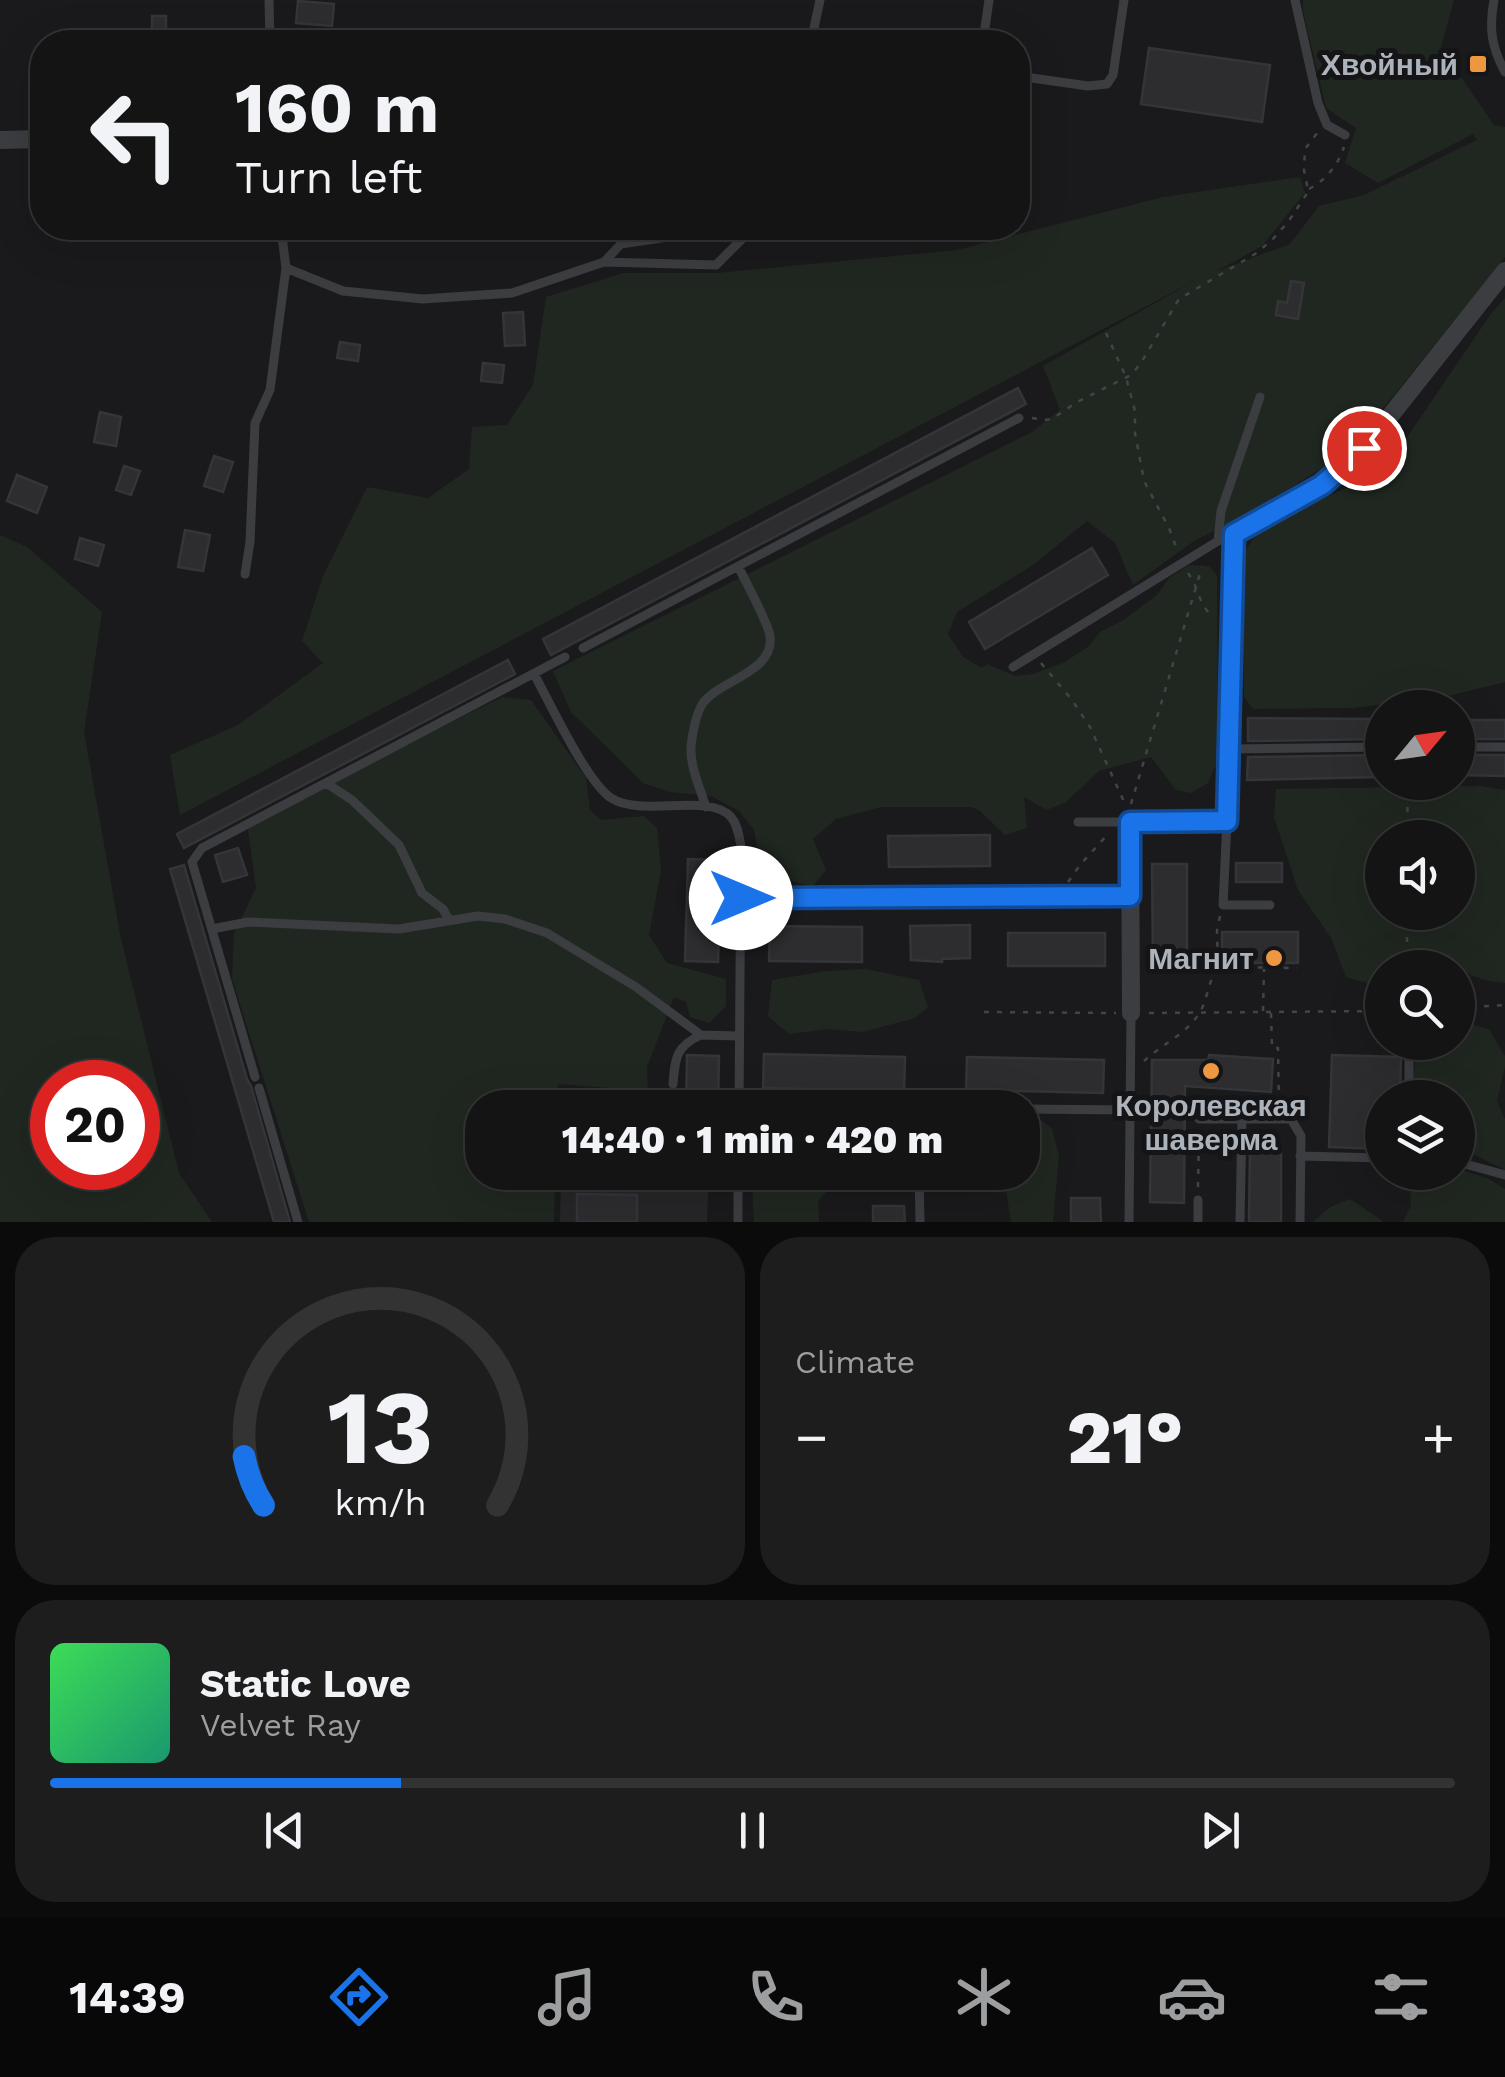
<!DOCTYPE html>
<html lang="en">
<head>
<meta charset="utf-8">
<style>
  :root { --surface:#141415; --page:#1d1d1e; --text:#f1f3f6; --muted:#9d9ea0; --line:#333334; --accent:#1a73e8 }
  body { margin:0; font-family:"Work Sans",sans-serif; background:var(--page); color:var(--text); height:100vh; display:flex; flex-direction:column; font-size:38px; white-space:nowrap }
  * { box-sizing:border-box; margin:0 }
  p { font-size:32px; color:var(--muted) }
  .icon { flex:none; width:55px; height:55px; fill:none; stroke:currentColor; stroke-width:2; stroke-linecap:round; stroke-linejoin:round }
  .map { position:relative; height:1222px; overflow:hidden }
  .panel { display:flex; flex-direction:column; gap:15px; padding:15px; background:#0b0b0c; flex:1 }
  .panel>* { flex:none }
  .banner { position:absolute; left:30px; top:30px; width:1000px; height:210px; border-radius:40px; box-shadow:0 10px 40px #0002,0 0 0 2px var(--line); background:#141415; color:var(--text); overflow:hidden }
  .needle { width:65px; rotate:61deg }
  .controls { position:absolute; left:1365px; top:690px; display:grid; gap:20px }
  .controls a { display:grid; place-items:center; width:110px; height:110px; border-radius:50%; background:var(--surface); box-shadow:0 10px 40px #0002,0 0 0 2px var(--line); font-size:50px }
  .speed { position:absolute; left:30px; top:1060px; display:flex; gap:20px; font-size:50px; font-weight:700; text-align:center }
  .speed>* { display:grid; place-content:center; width:130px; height:130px; border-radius:50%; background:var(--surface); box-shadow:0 10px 40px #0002,0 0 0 2px var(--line); line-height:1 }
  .speed .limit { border:15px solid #d22; background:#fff; color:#111 }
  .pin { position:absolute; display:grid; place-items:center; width:85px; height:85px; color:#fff; margin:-42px; border:5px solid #fff; border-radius:50%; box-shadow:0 2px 10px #0007 }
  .me { position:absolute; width:110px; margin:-55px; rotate:90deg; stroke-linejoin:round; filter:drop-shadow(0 0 8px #0008) }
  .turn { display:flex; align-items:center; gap:35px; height:210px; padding:0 40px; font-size:45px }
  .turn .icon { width:130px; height:130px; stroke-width:2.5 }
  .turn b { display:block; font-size:70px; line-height:85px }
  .big { font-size:75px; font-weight:800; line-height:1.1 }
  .panel .card { flex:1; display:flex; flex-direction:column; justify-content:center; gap:15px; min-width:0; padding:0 35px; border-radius:40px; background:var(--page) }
  .panel .dial { align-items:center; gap:0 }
  .dial svg { height:260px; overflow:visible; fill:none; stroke:var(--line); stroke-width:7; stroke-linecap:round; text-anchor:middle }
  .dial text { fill:var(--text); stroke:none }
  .song { display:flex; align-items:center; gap:30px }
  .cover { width:120px; height:120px; border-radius:15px; background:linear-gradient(135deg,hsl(130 70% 55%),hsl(160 70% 35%)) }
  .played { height:10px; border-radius:5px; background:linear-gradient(90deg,var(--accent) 25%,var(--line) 25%) }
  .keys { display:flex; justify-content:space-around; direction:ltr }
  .heat { display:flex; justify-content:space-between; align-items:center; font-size:55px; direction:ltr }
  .panel .tiles { flex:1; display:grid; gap:15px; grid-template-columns:1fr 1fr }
  .card:last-child { grid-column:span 2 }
  .trip { position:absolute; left:465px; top:1090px; width:575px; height:100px; border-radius:40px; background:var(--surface); box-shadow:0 10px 40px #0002,0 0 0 2px var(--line); font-weight:800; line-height:100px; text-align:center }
  .tab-bar { display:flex; height:160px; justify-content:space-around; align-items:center; background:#080808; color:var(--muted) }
  .tab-bar .icon { width:70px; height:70px }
  .tab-bar .active { color:var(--accent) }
  .tab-bar b { font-size:45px; color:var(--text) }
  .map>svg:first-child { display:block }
</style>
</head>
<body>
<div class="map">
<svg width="1505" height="1222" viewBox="0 0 1505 1222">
  <rect width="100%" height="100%" fill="#1a1a1c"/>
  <path fill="#262629" d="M 562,1090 L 670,1096 L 670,1107 L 562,1107 Z
    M 561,1173 L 709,1173 L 707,1222 L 560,1222 Z"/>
  <path fill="#202720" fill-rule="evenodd" d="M 1303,0 L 1454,0 L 1438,58 L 1440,60 L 1448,58 L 1494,125 L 1505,127 L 1505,257 L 1396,393 L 1342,456 L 1241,518 L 1194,541 L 1133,585 L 1115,543 L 1087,521 L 1033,565 L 957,612 L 948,634 L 963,657 L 982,668 L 987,664 L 1015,676 L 1033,674 L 1065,662 L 1089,646 L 1100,632 L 1125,619 L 1157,595 L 1169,578 L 1189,565 L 1209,566 L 1217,575 L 1218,760 L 1208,783 L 1191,793 L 1176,790 L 1151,757 L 1099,771 L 1066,802 L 1047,810 L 1024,797 L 1027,828 L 1005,835 L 980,811 L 972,807 L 881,807 L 836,819 L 813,839 L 826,870 L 813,886 L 772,877 L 759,857 L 754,830 L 739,811 L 711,796 L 670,792 L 643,783 L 571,712 L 553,671 L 1032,432 L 1060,410 L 1043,366 L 1198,279 L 180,815 L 170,755 L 238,725 L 323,663 L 302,641 L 323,576 L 367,487 L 428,498 L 469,469 L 472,427 L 507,425 L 533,385 L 546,297 L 624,273 L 717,273 L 957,250 L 1163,197 L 1300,177 L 1305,193 L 1262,246 L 1217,271 L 1290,244 L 1319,206 L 1364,195 L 1477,140 L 1473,134 L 1378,183 L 1345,163 L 1356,128 L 1326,108 L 1303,11 Z
    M 1505,298 L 1505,682 L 1452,695 L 1354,708 L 1253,709 L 1244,697 L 1243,556 L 1257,531 L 1381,471 L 1410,433 L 1490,315 Z
    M 0,535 L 27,547 L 102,612 L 84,732 L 121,939 L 179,1173 L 212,1222 L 0,1222 ZM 52,1082 L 138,1082 L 138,1168 L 52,1168 Z
    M 502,697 L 531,700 L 586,778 L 590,810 L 601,820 L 644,816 L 657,828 L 661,871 L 649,935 L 667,963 L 726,979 L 726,1006 L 709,1023 L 690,1017 L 686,1002 L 674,997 L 647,1067 L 648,1091 L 558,1084 L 557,1107 L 482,1108 L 482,1172 L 555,1173 L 554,1222 L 309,1222 L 232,979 L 234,934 L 256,888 L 248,830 L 254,821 Z
    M 1480,786 L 1505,790 L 1505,983 C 1483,982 1468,974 1449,963 L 1432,967 L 1382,968 L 1382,982 L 1374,985 L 1346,977 L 1331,938 L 1298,890 L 1274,817 L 1276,789 ZM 1382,838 L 1458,838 L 1458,912 L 1382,912 Z
    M 866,969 L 919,980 L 928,1007 L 915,1018 L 863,1032 L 828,1029 L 789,1034 L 768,1016 L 772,980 L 827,971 Z
    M 1470,1024 L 1489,1029 L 1505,1056 L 1505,1067 L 1497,1101 L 1505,1119 L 1505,1170 L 1473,1154 L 1458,1151 L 1458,1129 L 1464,1126 L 1469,1112 L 1459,1092 L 1427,1096 L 1413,1086 L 1415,1059 L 1438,1050 L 1444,1043 L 1458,1042 L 1458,1030 Z
    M 1036,1116 L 1052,1129 L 1059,1155 L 1053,1222 L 1011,1222 L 1005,1184 L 962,1182 L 962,1173 L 1022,1172 L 1023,1117 Z
    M 1458,1169 L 1487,1178 L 1505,1189 L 1505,1222 L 1403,1222 L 1411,1205 L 1409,1173 L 1458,1172 Z
    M 757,1173 L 757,1172 L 909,1173 L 873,1179 L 838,1177 L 818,1202 L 819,1222 L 754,1222 L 752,1185 Z
    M 1350,1199 L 1384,1222 L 1388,1222 L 1313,1222 L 1330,1207 Z"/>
  <path fill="#2d2d30" stroke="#343538" stroke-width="2.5" d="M 298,1 L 334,4 L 332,26 L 296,23 Z
    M 152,16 L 166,16 L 166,42 L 152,42 Z
    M 1149,48 L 1270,65 L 1262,122 L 1141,104 Z
    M 1291,281 L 1304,283 L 1298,319 L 1276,315 L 1278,301 L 1287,303 Z
    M 523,312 L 525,345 L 505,346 L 503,313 Z
    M 340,342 L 360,345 L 358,361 L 337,358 Z
    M 483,363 L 504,365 L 502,383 L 481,381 Z
    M 1018,388 L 1026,404 L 551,655 L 543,639 Z
    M 100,412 L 121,417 L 116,446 L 94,442 Z
    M 214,456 L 233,462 L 223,492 L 204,486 Z
    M 124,466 L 140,471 L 131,495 L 116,490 Z
    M 17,475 L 47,487 L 37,513 L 7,501 Z
    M 185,530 L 210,535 L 203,571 L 178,567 Z
    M 80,538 L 104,545 L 98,566 L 75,559 Z
    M 1092,548 L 1108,575 L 985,649 L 969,622 Z
    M 508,660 L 515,674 L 184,848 L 177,834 Z
    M 1248,718 L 1382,719 L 1382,739 L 1248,741 Z
    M 1458,720 L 1505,720 L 1505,739 L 1458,739 Z
    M 1382,755 L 1382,777 L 1247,780 L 1248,757 Z
    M 1458,755 L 1505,755 L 1505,776 L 1458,775 Z
    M 990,835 L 990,866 L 889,867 L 888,836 Z
    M 238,848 L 247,875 L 223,882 L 215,855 Z
    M 688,859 L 721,860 L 718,962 L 685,961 Z
    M 1236,863 L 1282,863 L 1282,882 L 1236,882 Z
    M 1152,864 L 1187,864 L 1187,965 L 1153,965 Z
    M 184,865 L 247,1079 L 251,1086 L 290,1222 L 274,1222 L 170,869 Z
    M 970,925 L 970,958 L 942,959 L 942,962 L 911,960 L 910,926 Z
    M 770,926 L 862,927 L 862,962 L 769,961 Z
    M 1222,932 L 1298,932 L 1298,963 L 1222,963 Z
    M 1008,933 L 1105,933 L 1105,966 L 1008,966 Z
    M 764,1054 L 905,1057 L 904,1091 L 763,1088 Z
    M 687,1055 L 719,1056 L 718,1108 L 686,1108 Z
    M 1209,1055 L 1273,1059 L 1271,1092 L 1185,1086 L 1184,1203 L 1150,1202 L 1152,1060 L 1208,1060 Z
    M 1332,1055 L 1401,1057 L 1400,1093 L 1387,1092 L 1387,1098 L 1382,1098 L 1382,1149 L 1329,1147 Z
    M 967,1057 L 1104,1060 L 1103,1093 L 966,1090 Z
    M 1250,1145 L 1281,1145 L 1281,1222 L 1249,1222 Z
    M 577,1194 L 637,1195 L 637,1222 L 577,1222 Z
    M 1071,1198 L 1100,1198 L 1101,1222 L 1071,1222 Z
    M 873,1206 L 904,1206 L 905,1222 L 873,1222 Z"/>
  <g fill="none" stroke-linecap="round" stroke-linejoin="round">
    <path stroke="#414448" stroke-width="2.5" stroke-dasharray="5 8" stroke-linecap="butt" d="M 1309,189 C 1326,180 1338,165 1344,147
      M 1106,333 L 1126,377 L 1135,411 L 1135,433 L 1144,481 L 1169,528 L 1178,552
      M 1032,418 L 1044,420 L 1052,419 L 1077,402 L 1131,375 L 1141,363 L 1179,299 L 1255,254 L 1272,240 L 1288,222 L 1306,195 L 1308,190 L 1304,170 L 1305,149 L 1318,132
      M 1188,573 C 1199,588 1198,604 1213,617
      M 1041,663 L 1072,700 L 1090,727 L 1126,806
      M 1131,804 L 1202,567
      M 1407,838 L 1408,782
      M 1068,882 L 1080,865 L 1108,834
      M 1220,916 L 1217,930 L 1218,967 L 1297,968
      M 1407,968 L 1407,912
      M 1458,1008 L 1505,1005
      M 1263,1011 L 1264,969
      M 984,1012 L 1116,1013
      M 1149,1013 L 1382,1011
      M 1271,1013 L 1272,1048 L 1278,1048 L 1279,1105
      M 1144,1061 C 1161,1045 1188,1033 1200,1012 C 1208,998 1208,981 1218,967
      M 1198,1187 L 1199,1130"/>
    <path stroke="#3b3d41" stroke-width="9" d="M 269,0 L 270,42
      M 1295,0 L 1318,103 L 1327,125 L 1345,135
      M 1494,0 C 1489,29 1491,46 1505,72
      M 811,42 L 820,0
      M 983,42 L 989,0
      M 1018,76 L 1088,86 L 1107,84 L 1113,75 L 1124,0
      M 604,262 L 716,265 L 742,239 L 749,228
      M 286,268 L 343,291 L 423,299 L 512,293 L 604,262 L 621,244 L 681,235 L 688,228
      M 1218,541 L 1221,511 L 1260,397
      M 245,574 L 250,542 L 255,423 L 270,390 L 286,268 L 281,228
      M 583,648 L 1019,418
      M 1013,667 L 1218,541 L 1234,535
      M 534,674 C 550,703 586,781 611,798 C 642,818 709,792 731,817 C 738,825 739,837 741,846 L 739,1108
      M 1458,747 L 1505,747
      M 1228,749 L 1382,747
      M 326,783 L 352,800 L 399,845 L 422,893 L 443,909 L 449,920
      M 706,807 C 700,788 690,767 691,747 C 692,735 696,713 703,703 C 720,680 775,672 770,636 C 768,622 745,581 738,566
      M 1227,821 L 1223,905 L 1270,905
      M 1078,822 L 1130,822
      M 741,898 L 1130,896
      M 212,929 L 248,922 L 399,929 L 478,916 L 505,919 L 547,933 L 636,987 L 701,1035 L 739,1036
      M 1409,1042 L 1409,1098
      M 255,1077 L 192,862 L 202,848 L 565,657
      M 673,1084 C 675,1058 676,1046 701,1035
      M 259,1088 L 298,1222
      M 739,1107 L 761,1108
      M 1022,1109 L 1130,1110
      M 1199,1119 L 1291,1119 L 1301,1136 L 1300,1222
      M 1300,1156 L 1382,1158
      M 1458,1162 L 1505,1175
      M 919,1172 L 920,1222
      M 738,1222 L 738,1172
      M 1129,1222 L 1131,1013
      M 1198,1222 L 1198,1200
      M 1240,1222 L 1242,1119"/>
    <path stroke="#3b3d41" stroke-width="18" d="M 0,140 L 42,139
      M 1131,1013 L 1130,822 L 1227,821 L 1234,535 L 1322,485 L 1364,449 L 1505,271"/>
  </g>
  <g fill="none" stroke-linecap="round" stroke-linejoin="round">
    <g stroke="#114b97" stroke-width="25">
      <path id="route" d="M 741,898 L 1130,896 L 1130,822 L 1227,821 L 1234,534 L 1322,485 L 1364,448"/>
    </g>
    <use href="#route" stroke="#1a73e8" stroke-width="18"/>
  </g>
  <g fill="#ed9740" stroke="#151517" stroke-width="4">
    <rect x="1468" y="54" width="20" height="20" rx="5"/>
    <circle cx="1274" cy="958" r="10"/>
    <circle cx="1211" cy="1071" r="10"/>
  </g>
  <g text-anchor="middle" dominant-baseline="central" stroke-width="10" stroke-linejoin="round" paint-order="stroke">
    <g font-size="30" font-weight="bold" fill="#adb3bb" stroke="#151517" text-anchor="end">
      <text x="1458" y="64">Хвойный</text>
      <text x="1254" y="958">Магнит</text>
      <text x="1211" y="1105" text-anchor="middle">Королевская<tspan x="1211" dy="34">шаверма</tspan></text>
    </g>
  </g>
</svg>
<div class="controls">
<a><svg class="needle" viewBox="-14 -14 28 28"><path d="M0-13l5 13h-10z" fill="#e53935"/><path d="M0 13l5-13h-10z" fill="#9d9ea0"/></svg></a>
<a><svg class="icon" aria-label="sound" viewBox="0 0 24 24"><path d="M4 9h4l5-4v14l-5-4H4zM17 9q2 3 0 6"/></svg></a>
<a><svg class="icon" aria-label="search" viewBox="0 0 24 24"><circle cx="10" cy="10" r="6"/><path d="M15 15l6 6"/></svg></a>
<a><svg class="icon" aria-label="layers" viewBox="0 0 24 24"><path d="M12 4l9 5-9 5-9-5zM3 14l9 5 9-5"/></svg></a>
</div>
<div class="speed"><div class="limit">20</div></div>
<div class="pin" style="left:1364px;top:448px;background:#d93025"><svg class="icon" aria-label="arrive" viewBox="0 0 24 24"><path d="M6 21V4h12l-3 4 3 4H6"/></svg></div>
<svg class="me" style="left:741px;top:898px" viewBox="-20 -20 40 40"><circle r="19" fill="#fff"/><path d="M0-13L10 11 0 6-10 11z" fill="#1a73e8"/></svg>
<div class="trip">14:40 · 1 min · 420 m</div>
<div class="banner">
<div class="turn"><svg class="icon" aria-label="left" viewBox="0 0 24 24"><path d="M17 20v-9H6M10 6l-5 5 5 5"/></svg><div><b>160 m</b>Turn left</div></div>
</div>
</div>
<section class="panel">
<div class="tiles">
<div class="card dial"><svg viewBox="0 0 100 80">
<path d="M14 69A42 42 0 1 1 86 69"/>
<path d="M14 69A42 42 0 0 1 8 54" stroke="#1a73e8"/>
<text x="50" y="56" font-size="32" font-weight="700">13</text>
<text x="50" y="72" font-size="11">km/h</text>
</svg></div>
<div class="card"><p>Climate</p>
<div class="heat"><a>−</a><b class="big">21°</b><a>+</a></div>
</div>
<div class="card">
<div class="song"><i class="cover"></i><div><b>Static Love</b><p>Velvet Ray</p></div></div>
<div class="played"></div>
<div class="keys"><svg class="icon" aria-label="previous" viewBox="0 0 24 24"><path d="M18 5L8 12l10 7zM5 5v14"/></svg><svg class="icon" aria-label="pause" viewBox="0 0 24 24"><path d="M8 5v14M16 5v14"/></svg><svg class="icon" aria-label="next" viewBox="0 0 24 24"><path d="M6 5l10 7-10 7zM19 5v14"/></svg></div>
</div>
</div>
</section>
<nav class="tab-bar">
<b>14:39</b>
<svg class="icon active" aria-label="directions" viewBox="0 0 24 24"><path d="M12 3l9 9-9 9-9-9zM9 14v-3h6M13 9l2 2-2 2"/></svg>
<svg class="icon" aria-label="music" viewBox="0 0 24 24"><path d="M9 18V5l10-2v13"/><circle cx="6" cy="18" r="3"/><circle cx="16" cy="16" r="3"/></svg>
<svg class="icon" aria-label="phone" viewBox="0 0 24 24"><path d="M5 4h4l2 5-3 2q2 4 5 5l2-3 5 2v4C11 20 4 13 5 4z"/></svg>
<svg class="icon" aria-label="climate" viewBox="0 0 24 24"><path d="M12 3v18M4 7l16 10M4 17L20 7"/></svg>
<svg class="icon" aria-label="car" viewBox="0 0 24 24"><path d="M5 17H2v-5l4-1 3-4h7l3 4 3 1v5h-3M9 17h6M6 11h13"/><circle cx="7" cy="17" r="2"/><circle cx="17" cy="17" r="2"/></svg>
<svg class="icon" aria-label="filters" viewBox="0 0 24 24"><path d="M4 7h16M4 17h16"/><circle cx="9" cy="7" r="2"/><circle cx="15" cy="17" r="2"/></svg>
</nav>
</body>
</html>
